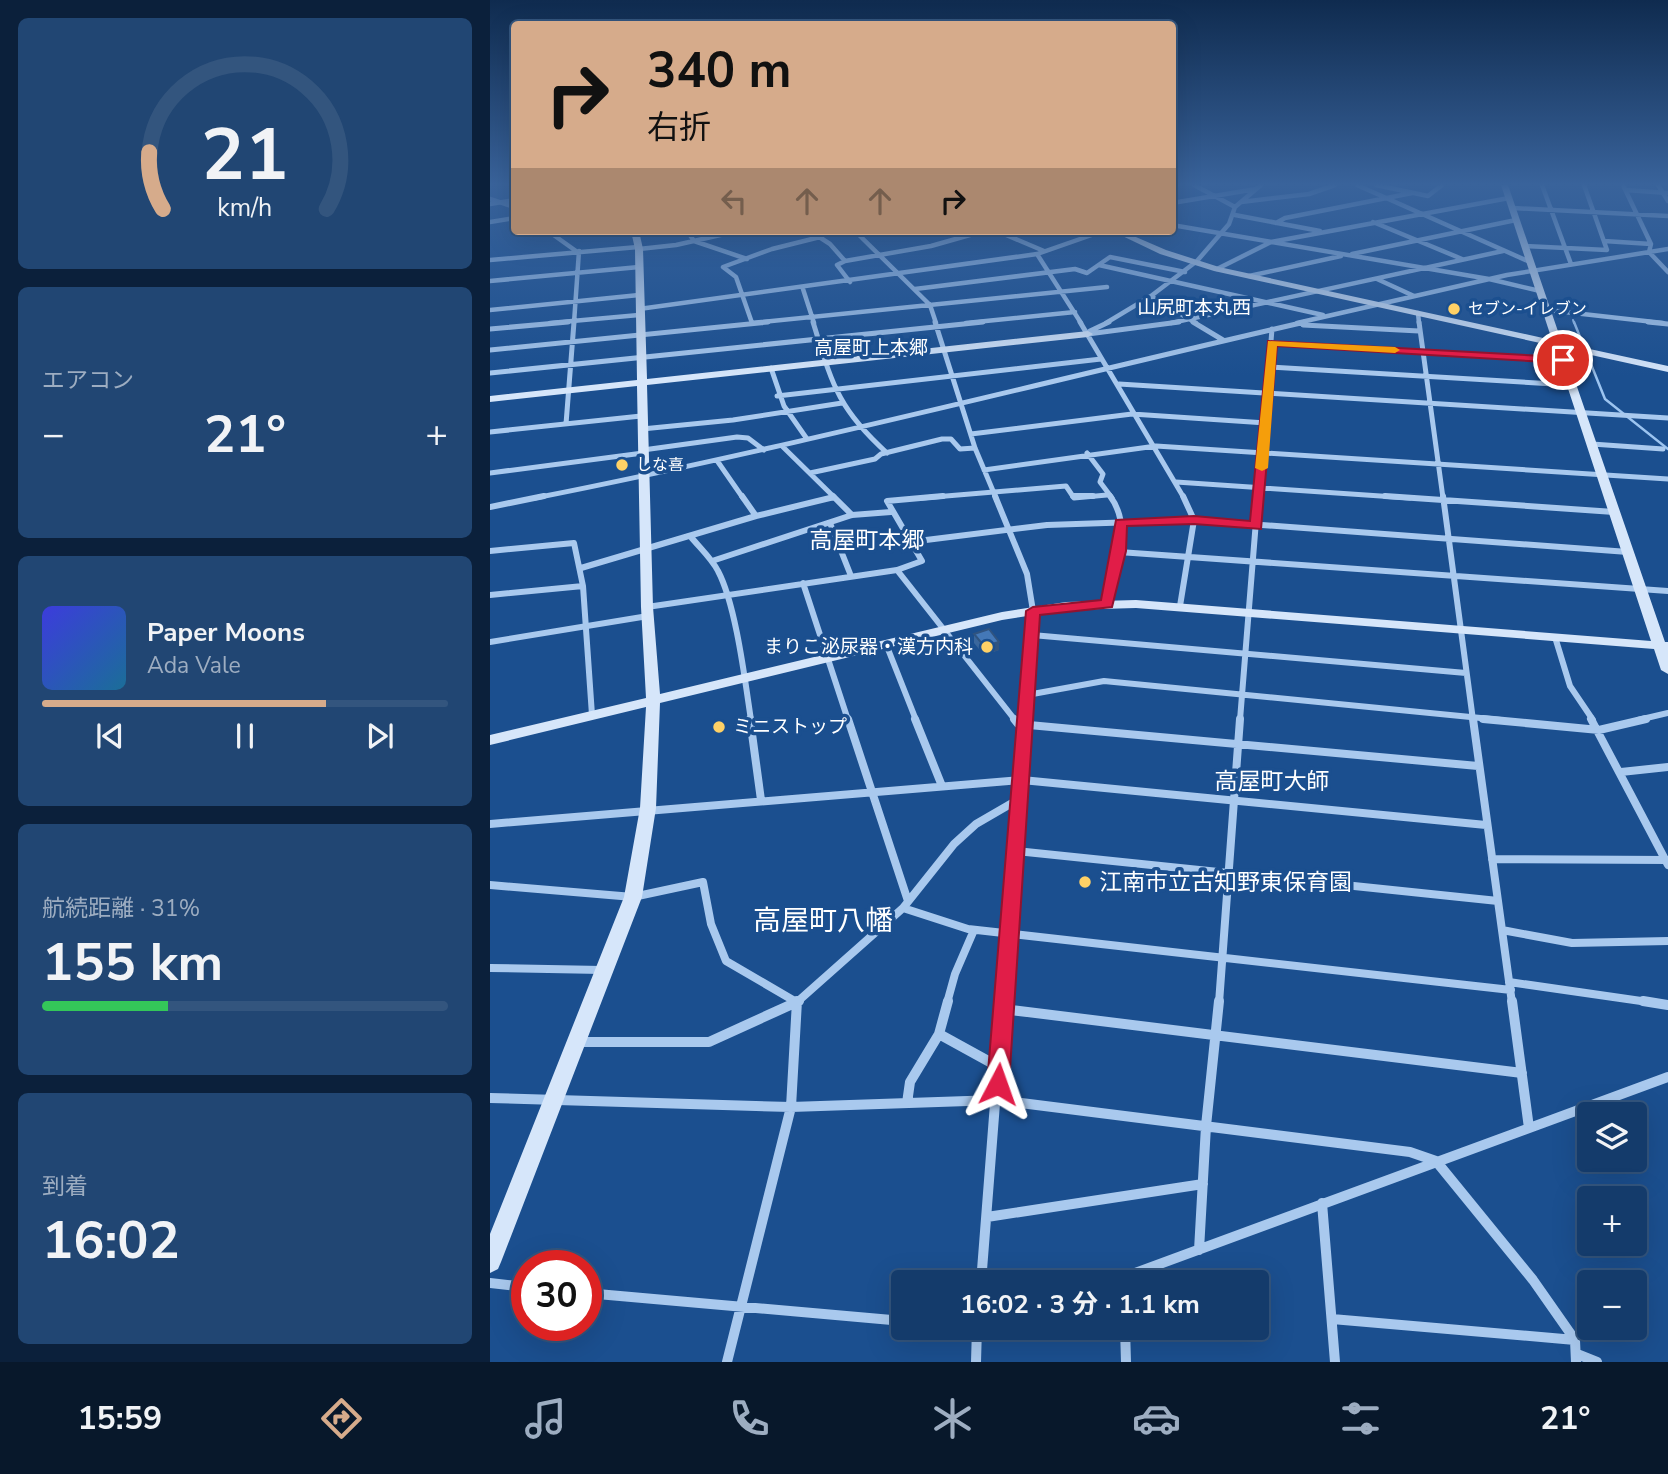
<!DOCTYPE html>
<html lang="ja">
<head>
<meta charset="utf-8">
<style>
  :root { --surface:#143b6b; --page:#214673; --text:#f1f3f6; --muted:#9dadc1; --line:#33557e; --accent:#d6ab8b }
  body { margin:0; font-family:"Nunito Sans","Noto Sans JP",sans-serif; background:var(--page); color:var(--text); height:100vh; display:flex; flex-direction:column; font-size:26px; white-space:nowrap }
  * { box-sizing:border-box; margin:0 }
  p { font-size:23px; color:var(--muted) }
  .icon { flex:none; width:38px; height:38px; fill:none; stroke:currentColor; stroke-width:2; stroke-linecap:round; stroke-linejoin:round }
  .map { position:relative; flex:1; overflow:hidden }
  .drawer { display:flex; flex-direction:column; gap:18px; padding:18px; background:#0b203b; width:490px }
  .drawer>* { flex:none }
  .hud { position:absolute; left:21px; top:21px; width:665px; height:214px; border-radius:7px; box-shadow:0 7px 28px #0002,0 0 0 2px var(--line); background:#d6ab8b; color:#111; overflow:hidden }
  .buttons { position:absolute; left:1087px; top:1102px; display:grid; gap:14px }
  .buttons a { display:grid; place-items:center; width:70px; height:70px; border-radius:7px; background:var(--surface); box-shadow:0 7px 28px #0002,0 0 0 2px var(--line); font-size:35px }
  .speed { position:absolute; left:21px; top:1250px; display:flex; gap:14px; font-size:35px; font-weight:700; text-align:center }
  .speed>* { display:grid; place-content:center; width:91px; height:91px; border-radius:50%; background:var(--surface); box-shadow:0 7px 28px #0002,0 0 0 2px var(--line); line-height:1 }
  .speed .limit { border:10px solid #d22; background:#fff; color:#111 }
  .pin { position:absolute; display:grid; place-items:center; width:60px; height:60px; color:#fff; margin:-30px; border:4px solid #fff; border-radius:50%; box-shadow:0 2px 7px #0007 }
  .me { position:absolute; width:77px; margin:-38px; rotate:4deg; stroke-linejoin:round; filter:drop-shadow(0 0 5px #0008) }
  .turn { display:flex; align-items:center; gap:24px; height:147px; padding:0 21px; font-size:32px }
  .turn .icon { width:91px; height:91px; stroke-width:2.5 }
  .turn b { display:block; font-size:49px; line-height:60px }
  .lanes { display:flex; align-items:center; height:66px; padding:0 21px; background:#0003; justify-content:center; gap:35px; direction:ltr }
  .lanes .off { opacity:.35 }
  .big { font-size:52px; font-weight:700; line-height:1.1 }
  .drawer .card { flex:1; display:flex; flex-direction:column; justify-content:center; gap:10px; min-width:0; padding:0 24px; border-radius:10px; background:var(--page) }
  .drawer .dial { align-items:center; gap:0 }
  .dial svg { height:182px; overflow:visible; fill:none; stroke:var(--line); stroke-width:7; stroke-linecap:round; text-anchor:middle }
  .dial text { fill:var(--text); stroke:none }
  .song { display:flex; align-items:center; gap:21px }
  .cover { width:84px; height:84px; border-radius:10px; background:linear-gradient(135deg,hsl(240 70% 55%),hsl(200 70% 35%)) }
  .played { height:7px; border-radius:4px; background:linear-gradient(90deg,var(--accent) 70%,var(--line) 70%) }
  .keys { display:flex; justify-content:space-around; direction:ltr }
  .heat { display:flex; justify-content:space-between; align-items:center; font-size:38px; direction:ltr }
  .charge { height:10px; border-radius:5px; background:linear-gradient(90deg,#34c759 31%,var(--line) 0) }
  .trip { position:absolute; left:401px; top:1270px; width:378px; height:70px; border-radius:7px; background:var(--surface); box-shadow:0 7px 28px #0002,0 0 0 2px var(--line); font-weight:700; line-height:70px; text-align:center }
  .tab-bar { display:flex; height:112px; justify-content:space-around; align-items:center; background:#08182b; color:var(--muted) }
  .tab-bar .icon { width:49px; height:49px }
  .tab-bar .selected { color:var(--accent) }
  .tab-bar b { font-size:32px; color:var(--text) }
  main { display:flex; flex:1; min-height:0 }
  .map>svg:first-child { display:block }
</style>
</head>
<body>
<main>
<section class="drawer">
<div class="card dial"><svg viewBox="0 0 100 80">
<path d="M14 69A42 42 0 1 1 86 69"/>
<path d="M14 69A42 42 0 0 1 8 44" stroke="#d6ab8b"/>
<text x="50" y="56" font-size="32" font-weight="700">21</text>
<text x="50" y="72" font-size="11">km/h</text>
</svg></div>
<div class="card"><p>エアコン</p>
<div class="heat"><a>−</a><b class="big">21°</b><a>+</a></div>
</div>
<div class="card">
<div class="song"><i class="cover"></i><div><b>Paper Moons</b><p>Ada Vale</p></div></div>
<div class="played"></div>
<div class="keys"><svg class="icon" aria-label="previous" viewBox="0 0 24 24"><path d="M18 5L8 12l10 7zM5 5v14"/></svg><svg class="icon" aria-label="pause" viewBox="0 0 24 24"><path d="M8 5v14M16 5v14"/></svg><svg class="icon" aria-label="next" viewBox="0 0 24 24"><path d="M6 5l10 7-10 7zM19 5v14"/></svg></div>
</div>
<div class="card"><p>航続距離 · 31%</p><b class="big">155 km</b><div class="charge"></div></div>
<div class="card"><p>到着</p><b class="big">16:02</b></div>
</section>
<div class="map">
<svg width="1178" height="1362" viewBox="0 0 1178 1362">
  <rect width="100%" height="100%" fill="#1b4f8f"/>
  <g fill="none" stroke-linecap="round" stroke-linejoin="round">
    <path stroke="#9cc4f0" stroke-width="2" d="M 1083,320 L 1084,323"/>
    <path stroke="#9cc4f0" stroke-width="2.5" d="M 1084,322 L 1115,399 L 1178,449"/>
    <path stroke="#a9c9ee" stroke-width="4.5" d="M 704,185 L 745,207
      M 867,185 L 1040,262
      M 886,185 L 938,196 L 952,185
      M 1052,185 L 1081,264
      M 1133,185 L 1161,244 L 1159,252 L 1178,272
      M 1168,185 L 1178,201
      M 682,186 L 687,185
      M 1136,190 L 1178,193
      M 0,199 L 24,207
      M 751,202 L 819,194 L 845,185
      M 682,203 L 766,189
      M 0,204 L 24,200
      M 1023,208 L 1178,216
      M 745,215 L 830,231
      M 0,222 L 24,218
      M 883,222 L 972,259
      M 786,223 L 795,218 L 922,193
      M 682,225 L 999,279 L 1050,291
      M 58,231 L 86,251
      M 197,231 L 204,241 L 257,259
      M 320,231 L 340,244 L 355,261 L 347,265 L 360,282
      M 365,231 L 440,305 L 446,323
      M 507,231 L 554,251
      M 329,236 L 349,231
      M 1114,241 L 1161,244
      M 1035,246 L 1117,250 L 1094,185
      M 149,249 L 186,245 L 248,231
      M 547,254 L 591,323
      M 862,254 L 1026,220
      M 0,260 L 148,247
      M 355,261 L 441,246 L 494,231
      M 609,265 L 833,315
      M 727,269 L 781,242 L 1019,198
      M 759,276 L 851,256
      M 887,279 L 924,296
      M 0,281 L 149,267
      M 313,289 L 324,323
      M 425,289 L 585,269 L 597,273 L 620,257 L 695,272
      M 662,297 L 706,323
      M 149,309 L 547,254 L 613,231
      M 0,310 L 149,295
      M 1057,310 L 1173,323
      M 928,313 L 929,323
      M 60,323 L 149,315
      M 84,323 L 89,251
      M 261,323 L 617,287
      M 262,323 L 246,277 L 233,267 L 282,249 L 330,237
      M 476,323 L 585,312
      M 616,323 L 661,296 L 707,261 L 739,224 L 745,207 L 771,185
      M 681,323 L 1013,251
      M 807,323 L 1017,275 L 1178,249"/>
    <path stroke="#a9c9ee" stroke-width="5" d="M 323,322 C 342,383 347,408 397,453
      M 445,322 L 485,448 L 506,498
      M 590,322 L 694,498
      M 703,322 L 733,340
      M 929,322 L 953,498
      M 1158,322 L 1178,324
      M 813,325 L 929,331
      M 0,329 L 78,322
      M 600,331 L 619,322
      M 598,334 L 689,322
      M 782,343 L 1073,360
      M 0,350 L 278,322
      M 780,367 L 1081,385
      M 281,368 L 294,406 L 317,439
      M 0,373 L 493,322
      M 629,384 L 1178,418
      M 287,396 L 611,359
      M 76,424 L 84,322
      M 152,429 L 243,420 L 352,403
      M 0,432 L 151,416
      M 481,434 L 642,414 L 776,423
      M 1102,444 L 1173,449
      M 292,446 L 345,498
      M 153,450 L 247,437 L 258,438 L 274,450
      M 597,453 L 613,474 L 610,482 L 622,498
      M 228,462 L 253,498
      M 494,470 L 666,446 L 1178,479
      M 0,473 L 153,453
      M 320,473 L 385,459 L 391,454 L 452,439 L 461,439 L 470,449 L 485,448
      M 686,482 L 920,498
      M 45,498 C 303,447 558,381 815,322
      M 340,498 L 344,497
      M 432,498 L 576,486 L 584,498 L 617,495
      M 768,498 L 782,329"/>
    <path stroke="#a9c9ee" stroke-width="6" d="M 252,496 L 266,516
      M 343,496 L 362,515
      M 505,496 L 537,574 L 543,611 L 535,720
      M 583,496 L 603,496
      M 895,496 L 1124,512
      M 953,496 L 983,720
      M 0,507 L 54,496
      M 340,523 L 361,576
      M 201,537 C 210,548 222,559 228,571 C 246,605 255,681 261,720
      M 420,542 L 557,525 L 704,520 L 1138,552
      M 0,551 L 84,543 L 93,586 L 102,715
      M 629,552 L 1178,591
      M 222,561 L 362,515 L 401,512
      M 91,568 L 266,516 L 344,497
      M 407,570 L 432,561 L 397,501 L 453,496
      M 313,583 L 358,720
      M 0,595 L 93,586
      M 617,604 C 625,570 644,528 620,496
      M 690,606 L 704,520 L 693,496
      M 157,607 L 407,570 L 525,720
      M 542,635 L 976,673
      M 1065,637 L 1080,686 L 1103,720
      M 0,642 L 158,616
      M 396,644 L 426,720
      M 537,695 L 614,681 L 1011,720
      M 750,720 L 768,496
      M 1148,720 L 1178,713"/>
    <path stroke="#a9c9ee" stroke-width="8" d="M 260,719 L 271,800
      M 358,719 L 418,901
      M 425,719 L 452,786
      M 524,719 L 528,724 L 988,766
      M 983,719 L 1022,1003
      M 993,719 L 1109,730 L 1156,719
      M 1101,719 L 1178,865
      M 1131,772 L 1178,767
      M 0,824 L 532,780 L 996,825
      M 526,851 L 1008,901
      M 1002,859 L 1178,860
      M 0,885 L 143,897 L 213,882 L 221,924 L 236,961 L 308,1003
      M 413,908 L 478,929 L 1021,990
      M 1012,930 L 1082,943 L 1178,941
      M 0,968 L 112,970
      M 1019,982 L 1165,1003
      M 306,1003 L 413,908 L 464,844 L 486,824 L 531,798
      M 457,1003 L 465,974 L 484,930
      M 513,1003 L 535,719
      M 729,1003 L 750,719"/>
    <path stroke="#a9c9ee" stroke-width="10" d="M 1022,1001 L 1039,1128
      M 1153,1001 L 1178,1005
      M 513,1009 L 1032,1073
      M 449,1034 L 509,1067
      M 89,1042 L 219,1042 L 309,1001
      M 0,1098 L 301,1107 L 507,1100 L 920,1152 L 946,1161 L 1043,1280 L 1085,1340 L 1086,1362
      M 417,1103 L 420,1082 L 449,1034 L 458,1001
      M 832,1203 L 845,1362
      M 497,1217 L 713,1184
      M 709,1250 L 716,1126 L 729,1001
      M 0,1283 L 37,1287
      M 491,1283 L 513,1001
      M 618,1283 L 1178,1077
      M 96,1293 L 413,1321
      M 842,1319 L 1085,1340
      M 635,1328 L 636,1362
      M 1087,1354 L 1107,1362
      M 237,1362 L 301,1107 L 307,1001
      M 486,1362 L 487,1328"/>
    <path fill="#d6e6fa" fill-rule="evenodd" d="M 1011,185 L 1018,185 L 1072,343 L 1178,366 L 1178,372 L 1074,349 L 1175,642 L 1178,642 L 1178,674 L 1171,670 L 1164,649 L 646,608 L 576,610 L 512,620 L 170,703 L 166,808 L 152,897 L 11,1262 L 8,1269 L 0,1273 L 0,1234 L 134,897 L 150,808 L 156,707 L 0,745 L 0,735 L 156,698 L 151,607 L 147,386 L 0,402 L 0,396 L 147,380 L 145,249 L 141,231 L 149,231 L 153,249 L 157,379 L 598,331 L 603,334 L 598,337 L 157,385 L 163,607 L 170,694 L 512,612 L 576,602 L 646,600 L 1161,641 L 1064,346 L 724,271 L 670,254 L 622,231 L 632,231 L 676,250 L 729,267 L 1062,340 Z"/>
  </g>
  <path fill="#3a679d" d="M 484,634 L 509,650 L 494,655 L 484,643 Z"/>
  <path fill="#305480" d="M 509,642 L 509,650 L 494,655 L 494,646 Z"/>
  <path fill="#4478b7" stroke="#305480" stroke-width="2" d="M 499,629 L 509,642 L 494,646 L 484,634 Z"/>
  <linearGradient id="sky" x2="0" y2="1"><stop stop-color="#0f2b4f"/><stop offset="0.49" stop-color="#39639b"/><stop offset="1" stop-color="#39639b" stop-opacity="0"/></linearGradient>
  <rect width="1178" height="376" fill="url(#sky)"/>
  <path fill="#e11d48" stroke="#92132f" stroke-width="2" d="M 778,341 L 1073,357 L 1079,360 L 1073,363 L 787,346 L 771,529 L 704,524 L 637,526 L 636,551 L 622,607 L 550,615 L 519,1084 L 516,1090 L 508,1093 L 500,1090 L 497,1084 L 536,611 L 543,607 L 611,600 L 626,520 L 704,516 L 760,521 Z"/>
  <path fill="#f59e0b" d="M 778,341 L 905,347 L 910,350 L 905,353 L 787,346 L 778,468 L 772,471 L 765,468 Z"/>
  <g fill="#ffd166" stroke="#1b4f8f" stroke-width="2.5">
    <circle cx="964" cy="309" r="7"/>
    <circle cx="132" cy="465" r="7"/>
    <circle cx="497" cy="647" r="7"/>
    <circle cx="229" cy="727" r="7"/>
    <circle cx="595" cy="882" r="7"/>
  </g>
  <g text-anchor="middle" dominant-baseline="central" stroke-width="7" stroke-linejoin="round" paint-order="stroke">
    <g font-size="16" fill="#fff" stroke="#1b4f8f" text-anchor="start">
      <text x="978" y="309">セブン-イレブン</text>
      <text x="146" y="465">しな喜</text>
    </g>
    <g font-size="19" fill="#fff" stroke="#1b4f8f">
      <text x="704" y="308">山尻町本丸西</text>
      <text x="381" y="348">高屋町上本郷</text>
    </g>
    <g font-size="19" fill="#fff" stroke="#1b4f8f" text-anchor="end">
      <text x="483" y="647">まりこ泌尿器・漢方内科</text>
      <text x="243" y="727" text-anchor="start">ミニストップ</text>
    </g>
    <g font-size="23" fill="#fff" stroke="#1b4f8f">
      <text x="377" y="540">高屋町本郷</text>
      <text x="782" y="781">高屋町大師</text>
    </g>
    <g font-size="23" fill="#fff" stroke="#1b4f8f" text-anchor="start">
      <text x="609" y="882">江南市立古知野東保育園</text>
    </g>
    <g font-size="28" fill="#fff" stroke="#1b4f8f">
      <text x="333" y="921">高屋町八幡</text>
    </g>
  </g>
</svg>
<div class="buttons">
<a><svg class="icon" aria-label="layers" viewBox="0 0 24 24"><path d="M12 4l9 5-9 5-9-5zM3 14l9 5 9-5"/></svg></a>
<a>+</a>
<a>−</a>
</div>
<div class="speed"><div class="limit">30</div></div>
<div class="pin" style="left:1073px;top:360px;background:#d93025"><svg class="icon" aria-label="arrive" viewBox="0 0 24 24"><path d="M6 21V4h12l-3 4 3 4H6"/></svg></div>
<svg class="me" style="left:508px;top:1084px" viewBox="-20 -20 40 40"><path d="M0-17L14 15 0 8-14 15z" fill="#e11d48" stroke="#fff" stroke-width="4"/></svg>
<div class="trip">16:02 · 3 分 · 1.1 km</div>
<div class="hud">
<div class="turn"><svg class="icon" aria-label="right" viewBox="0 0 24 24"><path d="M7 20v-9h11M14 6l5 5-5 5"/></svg><div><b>340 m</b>右折</div></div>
<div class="lanes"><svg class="icon off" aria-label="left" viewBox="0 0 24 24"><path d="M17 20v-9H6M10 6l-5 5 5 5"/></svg><svg class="icon off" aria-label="ahead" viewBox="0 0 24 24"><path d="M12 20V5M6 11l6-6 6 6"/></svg><svg class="icon off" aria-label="ahead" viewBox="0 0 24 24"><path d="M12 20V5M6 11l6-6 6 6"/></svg><svg class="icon" aria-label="right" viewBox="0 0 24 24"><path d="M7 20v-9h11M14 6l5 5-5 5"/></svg></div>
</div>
</div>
</main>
<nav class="tab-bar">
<b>15:59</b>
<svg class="icon selected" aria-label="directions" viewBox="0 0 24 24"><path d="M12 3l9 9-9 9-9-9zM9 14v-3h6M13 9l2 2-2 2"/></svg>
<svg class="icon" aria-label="music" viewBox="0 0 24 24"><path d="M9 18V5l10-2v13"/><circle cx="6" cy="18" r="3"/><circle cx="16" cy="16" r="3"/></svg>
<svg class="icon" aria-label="phone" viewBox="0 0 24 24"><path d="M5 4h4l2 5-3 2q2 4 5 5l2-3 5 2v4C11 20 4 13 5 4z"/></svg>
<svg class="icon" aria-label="climate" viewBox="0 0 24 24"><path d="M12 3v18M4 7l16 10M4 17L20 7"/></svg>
<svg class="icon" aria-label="car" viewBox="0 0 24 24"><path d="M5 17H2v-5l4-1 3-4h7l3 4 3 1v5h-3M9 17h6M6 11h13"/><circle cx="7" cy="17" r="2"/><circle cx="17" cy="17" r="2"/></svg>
<svg class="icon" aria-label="filters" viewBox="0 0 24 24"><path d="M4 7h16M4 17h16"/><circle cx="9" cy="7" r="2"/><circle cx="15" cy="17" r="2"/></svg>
<b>21°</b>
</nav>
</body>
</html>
